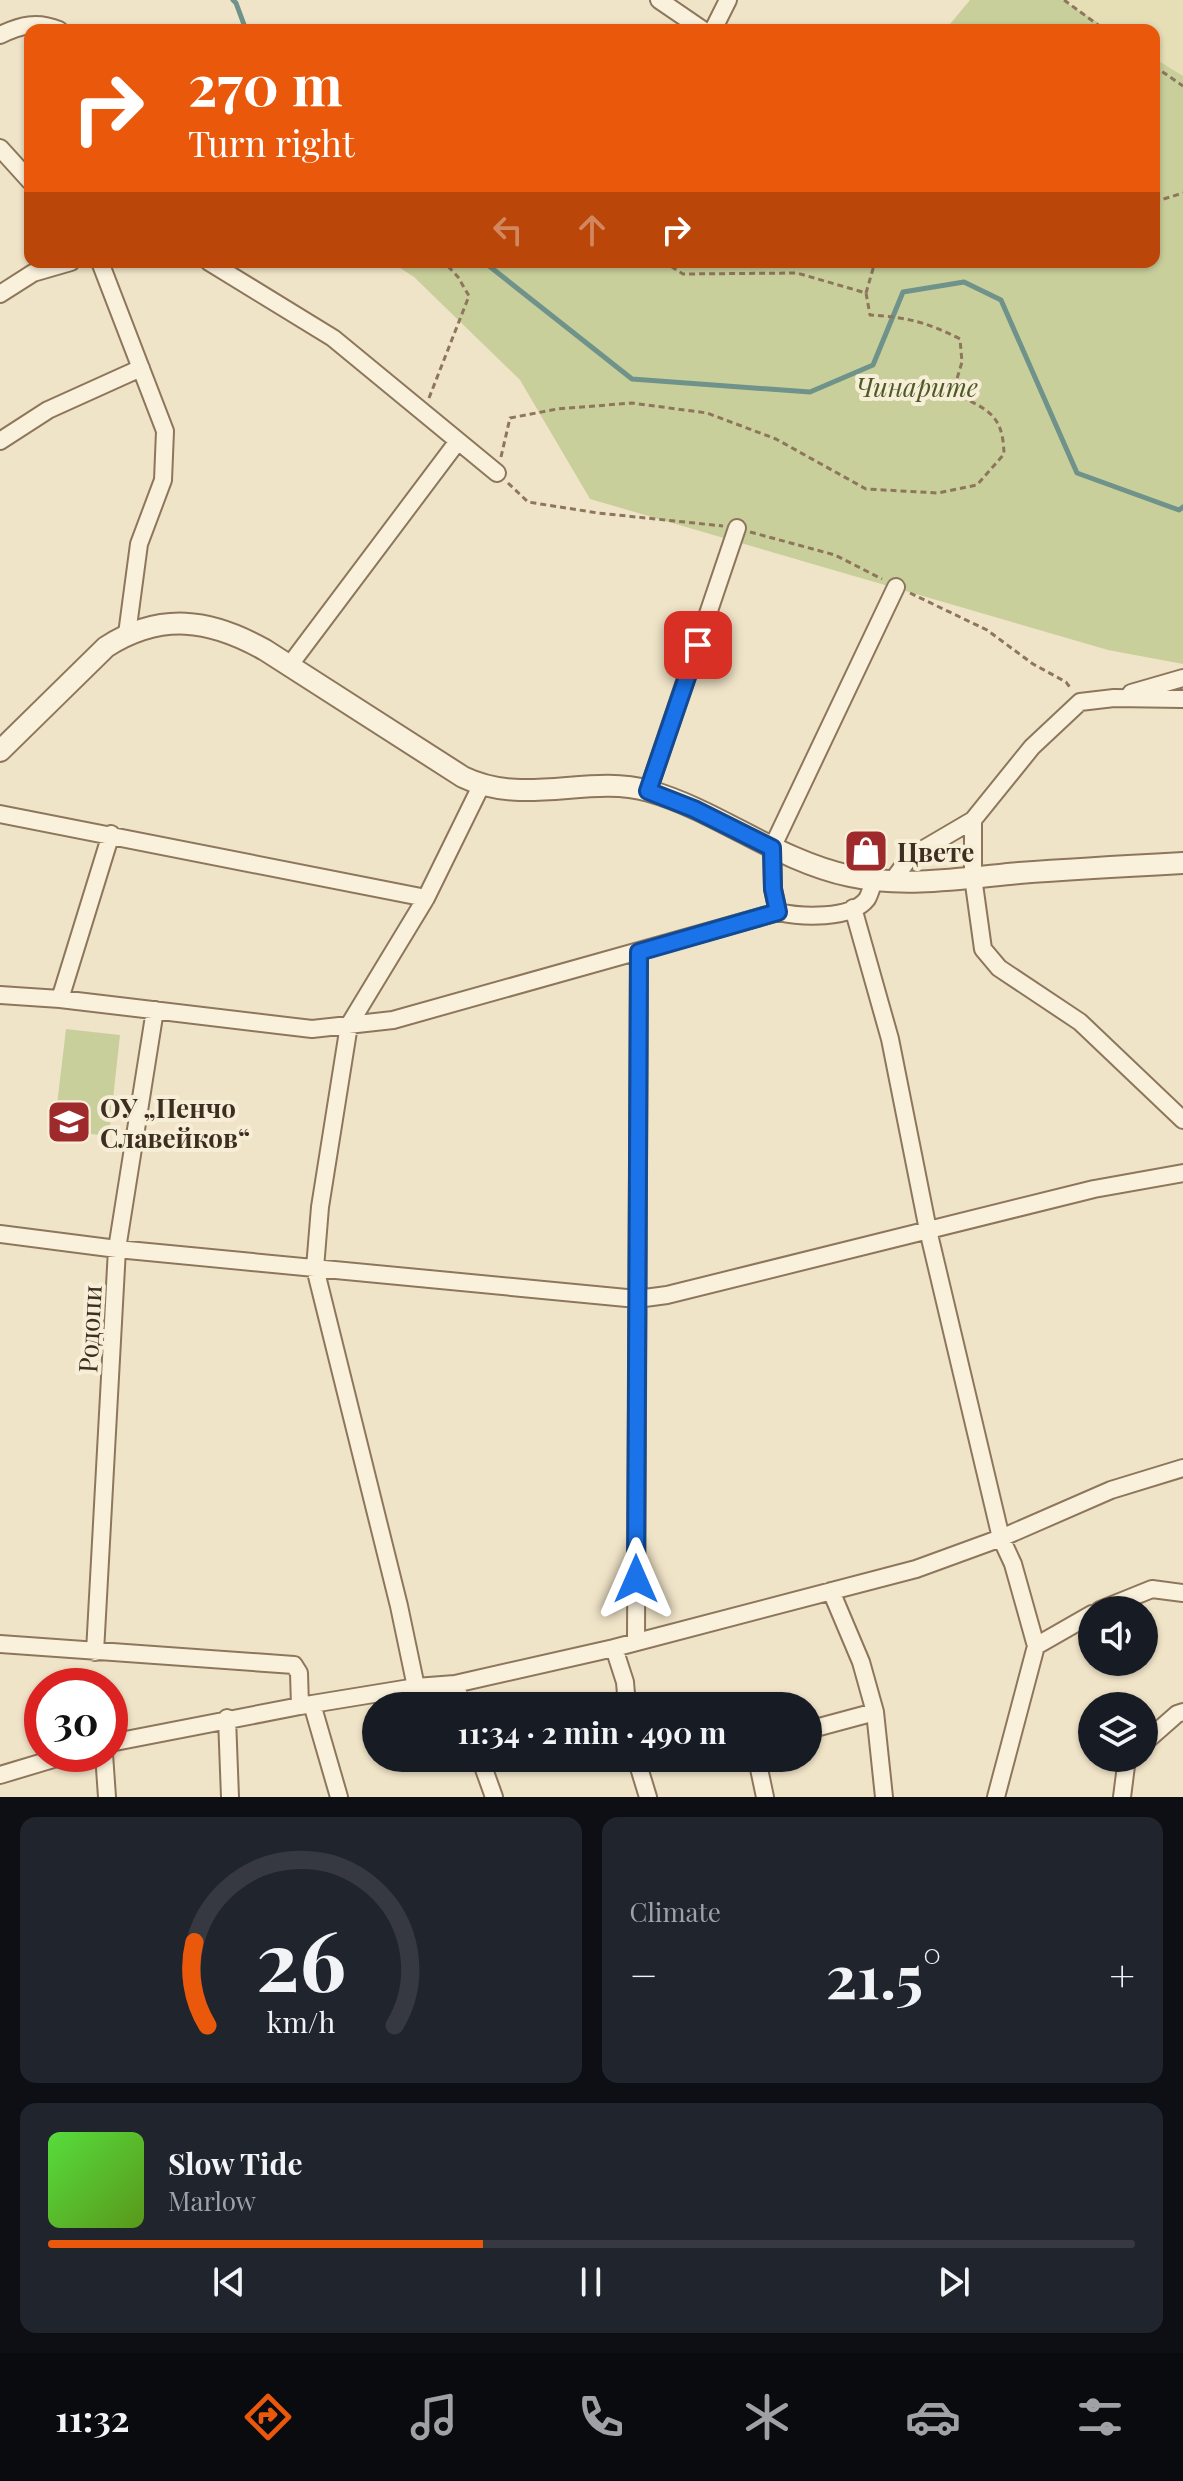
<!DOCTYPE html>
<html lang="en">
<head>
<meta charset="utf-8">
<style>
  :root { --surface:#171b24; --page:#20242c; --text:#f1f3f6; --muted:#9ea1a6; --line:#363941; --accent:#ea580c }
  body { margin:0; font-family:"Playfair Display",serif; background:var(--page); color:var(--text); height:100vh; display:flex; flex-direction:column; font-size:30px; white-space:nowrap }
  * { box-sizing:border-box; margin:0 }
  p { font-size:26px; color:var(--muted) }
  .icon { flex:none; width:44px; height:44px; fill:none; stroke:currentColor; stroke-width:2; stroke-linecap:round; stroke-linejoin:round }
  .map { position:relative; height:1797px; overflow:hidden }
  .drawer { display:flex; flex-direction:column; gap:20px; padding:20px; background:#0d0f14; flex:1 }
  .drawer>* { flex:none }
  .banner { position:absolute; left:24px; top:24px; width:1136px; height:244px; border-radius:16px; box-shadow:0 2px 6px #0004; background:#ea580c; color:#fff; overflow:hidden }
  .tools { position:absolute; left:1078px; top:1596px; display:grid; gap:16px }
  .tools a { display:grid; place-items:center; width:80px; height:80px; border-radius:50%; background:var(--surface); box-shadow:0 2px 6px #0004; font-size:40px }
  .speed { position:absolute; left:24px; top:1668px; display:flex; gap:16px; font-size:40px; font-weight:700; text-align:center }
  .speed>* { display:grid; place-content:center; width:104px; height:104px; border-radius:50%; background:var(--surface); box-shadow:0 2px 6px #0004; line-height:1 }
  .speed .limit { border:12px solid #d22; background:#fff; color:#111 }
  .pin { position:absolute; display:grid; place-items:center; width:68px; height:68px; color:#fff; margin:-34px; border-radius:16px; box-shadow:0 4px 12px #0006 }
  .me { position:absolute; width:88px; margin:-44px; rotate:0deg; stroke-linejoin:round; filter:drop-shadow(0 0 6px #0008) }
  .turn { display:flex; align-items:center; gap:28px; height:168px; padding:0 32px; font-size:36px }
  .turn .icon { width:104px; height:104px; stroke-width:2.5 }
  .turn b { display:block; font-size:56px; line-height:68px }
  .lanes { display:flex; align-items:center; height:76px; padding:0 32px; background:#0003; justify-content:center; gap:40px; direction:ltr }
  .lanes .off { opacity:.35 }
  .big { font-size:60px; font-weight:700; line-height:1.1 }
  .drawer .widget { flex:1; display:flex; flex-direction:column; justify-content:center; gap:12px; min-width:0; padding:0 28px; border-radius:16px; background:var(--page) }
  .drawer .dial { align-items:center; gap:0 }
  .dial svg { height:208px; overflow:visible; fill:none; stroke:var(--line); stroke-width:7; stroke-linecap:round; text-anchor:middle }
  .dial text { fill:var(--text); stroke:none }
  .song { display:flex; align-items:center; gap:24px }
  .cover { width:96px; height:96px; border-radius:12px; background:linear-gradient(135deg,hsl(110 70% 55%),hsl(90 70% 35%)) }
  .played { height:8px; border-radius:4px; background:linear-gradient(90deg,var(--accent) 40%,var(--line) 40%) }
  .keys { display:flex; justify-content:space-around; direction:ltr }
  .heat { display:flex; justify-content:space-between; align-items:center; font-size:44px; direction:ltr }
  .drawer .tiles { flex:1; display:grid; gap:20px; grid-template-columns:1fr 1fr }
  .widget:last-child { grid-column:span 2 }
  .trip { position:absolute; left:362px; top:1692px; width:460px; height:80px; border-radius:40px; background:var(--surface); box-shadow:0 2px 6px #0004; font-weight:700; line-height:80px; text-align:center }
  .tabs { display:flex; height:128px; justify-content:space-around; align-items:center; background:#090b0e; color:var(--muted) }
  .tabs .icon { width:56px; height:56px }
  .tabs .current { color:var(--accent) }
  .tabs b { font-size:36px; color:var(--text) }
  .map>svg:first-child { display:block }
</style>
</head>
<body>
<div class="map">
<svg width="1183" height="1797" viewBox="0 0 1183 1797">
  <rect width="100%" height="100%" fill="#f0e4c8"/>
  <path fill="#e6deb5" d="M 1062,0 L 1183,0 L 1183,76 L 1154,58 L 1154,30 L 1110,30 Z"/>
  <path fill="#c9cf9b" d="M 970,0 L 1062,0 L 1110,30 L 945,30 Z
    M 1154,58 L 1183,76 L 1183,664 L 1108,650 L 590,499 L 520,380 L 414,277 L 391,262 L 1154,262 Z
    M 66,1029 L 120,1035 L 109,1136 L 54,1130 Z"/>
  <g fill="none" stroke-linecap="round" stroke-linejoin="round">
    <path stroke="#6f938a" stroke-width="5" d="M 233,0 L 236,3 L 246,30
      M 484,262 L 632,379 L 810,392 L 873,365 L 903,292 L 964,282 L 1001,300 L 1077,473 L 1179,510 L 1183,507"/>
    <g stroke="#8d765c" stroke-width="20">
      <path id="minor" d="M 659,0 L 703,30
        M 713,30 L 728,0
        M 0,35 C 21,25 37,21 59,30
        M 0,148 L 30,181
        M 100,262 L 165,431 L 163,480 L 139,544 L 127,634
        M 209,262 L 333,338 L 497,473
        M 0,294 L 33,273 L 71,262
        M 0,441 L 48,410 L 141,368
        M 289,666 L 458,441
        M 1131,693 L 1183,678
        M 1183,699 L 1114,698 L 1080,702 L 1032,747 L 973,820 L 973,877 L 983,949 L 999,968 L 1080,1022 L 1183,1120
        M 648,791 L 737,528
        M 0,814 L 426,898
        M 874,880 C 872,886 870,894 867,899 C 851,920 801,917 778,912 L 773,889 L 772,848 L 896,587
        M 893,880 L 910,857 L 973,820
        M 853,908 L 890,1039 L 928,1230 L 1001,1538 L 1013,1564 L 1036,1646 L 996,1797
        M 0,995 L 60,999 L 312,1029 L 393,1020 L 778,912
        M 60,999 L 111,834
        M 0,1234 L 117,1249 L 637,1299 L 667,1295 L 1094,1189 L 1183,1173
        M 831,1591 L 861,1662 L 875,1712 L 884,1797
        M 1100,1610 L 1152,1589 L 1183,1593
        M 636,1641 L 639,952
        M 0,1644 L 294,1665 L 299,1673 L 300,1706
        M 1036,1646 L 1092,1614
        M 614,1648 L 625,1682 L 627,1706
        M 95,1652 L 117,1249 L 155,1010
        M 455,1684 L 463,1706
        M 416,1687 L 399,1606 L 315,1268 L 320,1207 L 349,1025 L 426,898 L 481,786
        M 312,1704 L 339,1797
        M 227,1718 L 230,1797
        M 808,1730 L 875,1712
        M 110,1743 L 300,1706 L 416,1687 L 455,1684 L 614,1648 L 916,1569 L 1001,1538 L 1111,1490 L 1183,1468
        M 1144,1743 L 1177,1714 L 1183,1712
        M 104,1754 L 107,1797
        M 480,1758 L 494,1797
        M 636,1758 L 648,1797
        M 759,1758 L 758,1764 L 765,1797
        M 0,1775 L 70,1754
        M 1122,1797 L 1127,1758"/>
    </g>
    <g stroke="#8d765c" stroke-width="24">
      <path id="tertiary" d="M 0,751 L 106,647 C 161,612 210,619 265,650 L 463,777 C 525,807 588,774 649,791 C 719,811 778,861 850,876 C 904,888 965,878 1019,873 C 1074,869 1128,866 1183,863"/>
    </g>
    <path stroke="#8d765c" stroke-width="3" stroke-dasharray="6 4" stroke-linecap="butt" d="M 1064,0 L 1105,30
      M 1154,66 L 1183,86
      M 1154,202 L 1183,193
      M 866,293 L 875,262
      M 429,398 L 469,296 L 458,277 L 444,262
      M 501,457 L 510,418 L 557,409 L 632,403 L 707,413 L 776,439 L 866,489 L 938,493 L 977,485 L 1004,454 C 1003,412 986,410 953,392 L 962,362 L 960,339 C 927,322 906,317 870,315 L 866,293 L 797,273 L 683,274 L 664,262
      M 508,483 L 528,502 L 598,513 L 723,526
      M 750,532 L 835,555 L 882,579
      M 910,593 L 987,630 L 1033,664 L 1066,682 L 1071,689"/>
    <use href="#minor" stroke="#faf1dc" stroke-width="16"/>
    <use href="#tertiary" stroke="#faf1dc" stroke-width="20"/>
  </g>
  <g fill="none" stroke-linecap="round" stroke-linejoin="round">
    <g stroke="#114b97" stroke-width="20">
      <path id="route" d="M 636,1579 L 639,952 L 778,912 L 773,889 L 772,848 L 694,809 L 648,791 L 698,645"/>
    </g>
    <use href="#route" stroke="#1a73e8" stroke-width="14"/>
  </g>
  <defs>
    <g id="shop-square" transform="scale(2.3)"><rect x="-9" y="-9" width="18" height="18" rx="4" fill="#9e2a2b" stroke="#f7eed8"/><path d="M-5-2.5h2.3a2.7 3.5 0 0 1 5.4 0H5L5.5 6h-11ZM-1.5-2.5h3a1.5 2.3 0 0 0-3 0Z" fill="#fff"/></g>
    <g id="school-square" transform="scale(2.3)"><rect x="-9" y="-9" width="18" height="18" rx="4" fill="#9e2a2b" stroke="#f7eed8"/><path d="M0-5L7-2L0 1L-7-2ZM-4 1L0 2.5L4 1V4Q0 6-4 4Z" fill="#fff"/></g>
  </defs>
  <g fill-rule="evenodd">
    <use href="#shop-square" x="866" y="851"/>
    <use href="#school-square" x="69" y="1122"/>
  </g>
  <g text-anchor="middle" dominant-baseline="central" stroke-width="8" stroke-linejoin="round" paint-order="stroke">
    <g font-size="26" font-style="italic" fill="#4d5a26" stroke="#f7eed8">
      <text x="917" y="386">Чинарите</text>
    </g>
    <g font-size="26" font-weight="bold" fill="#3d2e20" stroke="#f7eed8" text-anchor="start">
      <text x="897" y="851">Цвете</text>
      <text x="100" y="1107">ОУ „Пенчо<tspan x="100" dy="30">Славейков“</tspan></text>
    </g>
    <g font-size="26" fill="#3d2e20" stroke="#f7eed8">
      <text transform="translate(89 1329) rotate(-87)">Родопи</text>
    </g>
  </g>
</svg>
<div class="tools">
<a><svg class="icon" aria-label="sound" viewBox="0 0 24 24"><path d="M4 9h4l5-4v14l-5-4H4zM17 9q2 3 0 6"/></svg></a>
<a><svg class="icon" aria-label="layers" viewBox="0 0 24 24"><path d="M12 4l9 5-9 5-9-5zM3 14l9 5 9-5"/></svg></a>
</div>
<div class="speed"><div class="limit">30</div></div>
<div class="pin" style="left:698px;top:645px;background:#d93025"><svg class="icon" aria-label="arrive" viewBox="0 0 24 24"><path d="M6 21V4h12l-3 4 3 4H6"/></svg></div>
<svg class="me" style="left:636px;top:1579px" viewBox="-20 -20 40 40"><path d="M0-17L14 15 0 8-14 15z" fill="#1a73e8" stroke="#fff" stroke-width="4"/></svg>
<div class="trip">11:34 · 2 min · 490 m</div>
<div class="banner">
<div class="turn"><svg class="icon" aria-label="right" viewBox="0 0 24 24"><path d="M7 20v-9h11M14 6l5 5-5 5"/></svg><div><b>270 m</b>Turn right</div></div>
<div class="lanes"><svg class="icon off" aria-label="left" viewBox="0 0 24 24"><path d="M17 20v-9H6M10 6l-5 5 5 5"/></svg><svg class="icon off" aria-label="ahead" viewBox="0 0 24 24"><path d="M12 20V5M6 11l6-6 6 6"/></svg><svg class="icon" aria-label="right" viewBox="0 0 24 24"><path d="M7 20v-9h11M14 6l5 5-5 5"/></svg></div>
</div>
</div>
<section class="drawer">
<div class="tiles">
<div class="widget dial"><svg viewBox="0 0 100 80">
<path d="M14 69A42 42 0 1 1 86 69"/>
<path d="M14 69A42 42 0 0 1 9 37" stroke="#ea580c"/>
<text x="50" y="56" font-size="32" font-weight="700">26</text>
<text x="50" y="72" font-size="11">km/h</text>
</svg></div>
<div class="widget"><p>Climate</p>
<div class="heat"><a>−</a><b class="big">21.5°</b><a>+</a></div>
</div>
<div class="widget">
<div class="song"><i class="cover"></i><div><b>Slow Tide</b><p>Marlow</p></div></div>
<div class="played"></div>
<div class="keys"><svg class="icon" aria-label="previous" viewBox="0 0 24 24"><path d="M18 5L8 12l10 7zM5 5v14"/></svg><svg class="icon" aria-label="pause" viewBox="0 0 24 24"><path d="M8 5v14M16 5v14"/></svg><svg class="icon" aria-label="next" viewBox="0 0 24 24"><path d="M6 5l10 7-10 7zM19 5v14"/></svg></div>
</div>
</div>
</section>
<nav class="tabs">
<b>11:32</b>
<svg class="icon current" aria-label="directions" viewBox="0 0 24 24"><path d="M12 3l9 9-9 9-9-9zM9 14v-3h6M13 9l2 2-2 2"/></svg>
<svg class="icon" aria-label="music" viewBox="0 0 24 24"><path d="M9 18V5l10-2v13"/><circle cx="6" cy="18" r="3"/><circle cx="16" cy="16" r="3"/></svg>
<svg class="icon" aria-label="phone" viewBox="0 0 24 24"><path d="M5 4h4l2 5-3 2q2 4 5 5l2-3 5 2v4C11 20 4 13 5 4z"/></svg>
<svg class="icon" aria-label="climate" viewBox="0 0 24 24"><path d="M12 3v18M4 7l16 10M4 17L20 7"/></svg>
<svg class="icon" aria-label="car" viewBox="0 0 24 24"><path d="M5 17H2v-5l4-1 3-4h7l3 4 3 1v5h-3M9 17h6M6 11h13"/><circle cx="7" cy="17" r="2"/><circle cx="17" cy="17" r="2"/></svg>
<svg class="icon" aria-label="filters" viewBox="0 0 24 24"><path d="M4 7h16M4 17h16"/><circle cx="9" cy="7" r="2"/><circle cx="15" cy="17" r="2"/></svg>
</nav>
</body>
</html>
